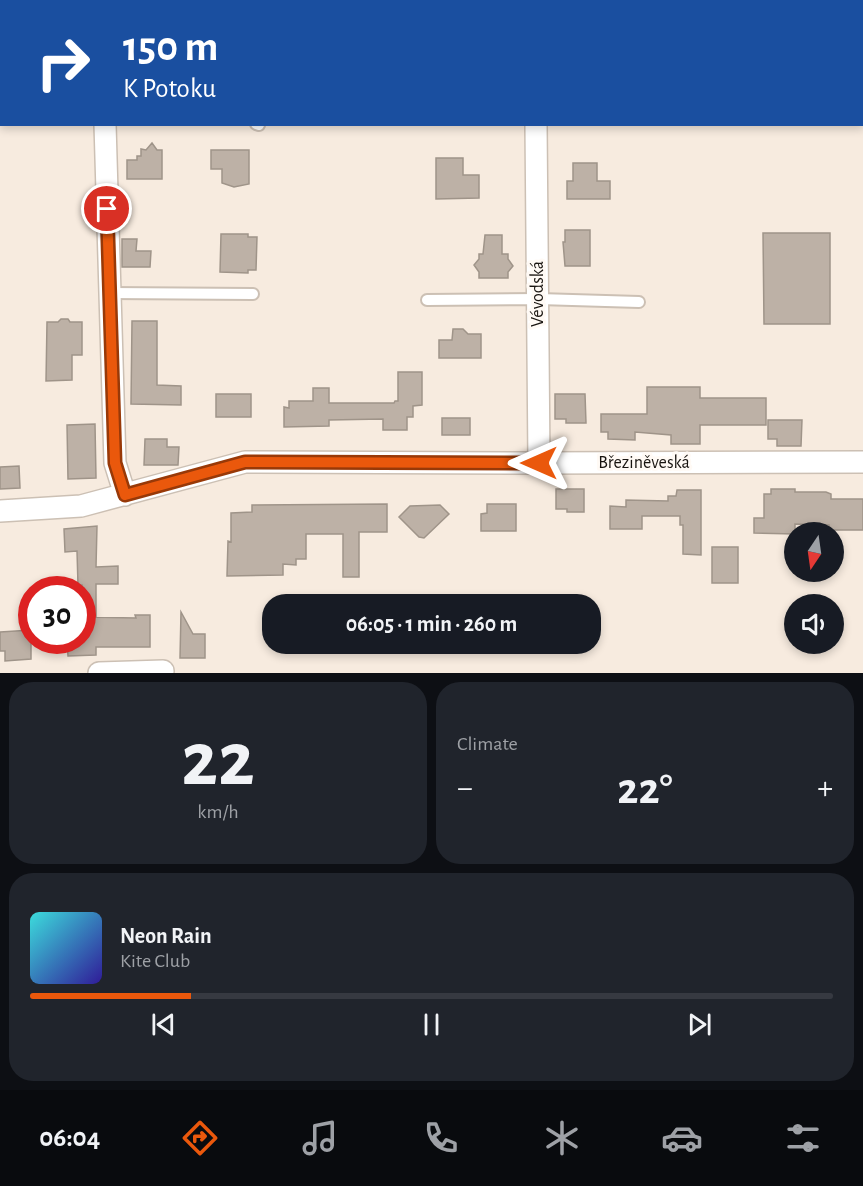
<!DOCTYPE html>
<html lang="en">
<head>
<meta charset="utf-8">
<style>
  :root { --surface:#171b24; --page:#20242c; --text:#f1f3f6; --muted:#9ea1a6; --line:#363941; --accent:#ea580c }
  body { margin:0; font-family:"Alegreya Sans",sans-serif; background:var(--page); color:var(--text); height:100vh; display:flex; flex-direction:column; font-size:22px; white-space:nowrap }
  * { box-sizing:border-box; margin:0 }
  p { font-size:20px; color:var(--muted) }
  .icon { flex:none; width:33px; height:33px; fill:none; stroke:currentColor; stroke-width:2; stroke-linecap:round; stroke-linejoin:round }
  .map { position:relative; height:673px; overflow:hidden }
  .side { display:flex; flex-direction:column; gap:9px; padding:9px; background:#0d0f14; flex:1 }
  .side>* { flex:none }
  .hud { position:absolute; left:0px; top:0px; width:864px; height:126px; box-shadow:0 3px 9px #0003; background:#1a4fa0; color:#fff; overflow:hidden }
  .needle { width:39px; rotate:193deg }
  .buttons { position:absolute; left:784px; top:522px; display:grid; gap:12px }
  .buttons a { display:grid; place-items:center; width:60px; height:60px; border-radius:50%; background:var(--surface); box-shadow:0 3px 9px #0003; font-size:30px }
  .speed { position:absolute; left:18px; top:576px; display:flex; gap:12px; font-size:30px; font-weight:700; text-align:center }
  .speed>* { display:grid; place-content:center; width:78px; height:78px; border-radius:50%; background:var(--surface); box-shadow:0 3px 9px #0003; line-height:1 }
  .speed .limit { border:9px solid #d22; background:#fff; color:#111 }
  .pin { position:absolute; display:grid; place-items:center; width:51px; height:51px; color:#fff; margin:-26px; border:3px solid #fff; border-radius:50%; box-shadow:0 2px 6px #0007 }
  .me { position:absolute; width:66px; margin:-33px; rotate:270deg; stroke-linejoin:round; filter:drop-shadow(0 0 4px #0008) }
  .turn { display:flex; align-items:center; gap:21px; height:126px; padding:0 24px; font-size:27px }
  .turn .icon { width:78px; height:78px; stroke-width:2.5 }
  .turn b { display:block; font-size:42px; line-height:51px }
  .big { font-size:45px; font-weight:700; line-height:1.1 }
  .side .card { flex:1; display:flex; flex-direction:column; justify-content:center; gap:9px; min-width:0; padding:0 21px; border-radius:24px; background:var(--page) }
  .side .dial { align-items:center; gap:0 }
  .dial b { font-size:78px; line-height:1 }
  .song { display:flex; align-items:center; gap:18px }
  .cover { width:72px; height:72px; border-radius:9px; background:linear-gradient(135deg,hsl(180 70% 55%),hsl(250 70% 35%)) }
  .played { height:6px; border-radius:3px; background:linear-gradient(90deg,var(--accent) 20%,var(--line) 20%) }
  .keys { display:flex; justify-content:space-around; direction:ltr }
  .heat { display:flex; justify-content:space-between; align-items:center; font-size:33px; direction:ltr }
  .side .tiles { flex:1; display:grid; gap:9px; grid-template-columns:1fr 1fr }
  .card:last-child { grid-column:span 2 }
  .trip { position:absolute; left:262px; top:594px; width:339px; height:60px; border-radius:24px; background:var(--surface); box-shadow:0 3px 9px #0003; font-weight:700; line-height:60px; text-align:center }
  .dock { display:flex; height:96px; justify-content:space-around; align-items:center; background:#090b0e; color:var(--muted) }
  .dock .icon { width:42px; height:42px }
  .dock .active { color:var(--accent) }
  .dock b { font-size:27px; color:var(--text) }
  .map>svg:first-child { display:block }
</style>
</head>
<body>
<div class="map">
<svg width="863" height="673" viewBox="0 0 863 673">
  <rect width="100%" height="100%" fill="#f7ebdf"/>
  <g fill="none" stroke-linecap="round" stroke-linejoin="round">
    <path stroke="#e1b17f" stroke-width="5" d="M 819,0 L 860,2
      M 22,2 L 26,0
      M 0,9 L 2,9"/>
  </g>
  <path fill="#bdb1a6" stroke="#9f9489" stroke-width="1.5" d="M 152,143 L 157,150 L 162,150 L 162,179 L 127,179 L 127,160 L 137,160 L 137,156 L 141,156 L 141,149 L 146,150 Z
    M 211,150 L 249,150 L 249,184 L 234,187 L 222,183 L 222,169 L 211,169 Z
    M 436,158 L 463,158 L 463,175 L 479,175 L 479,198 L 436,199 Z
    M 573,163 L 597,163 L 597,181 L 610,181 L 610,199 L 567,199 L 567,181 L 573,181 Z
    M 565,230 L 590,230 L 590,266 L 565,266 L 563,242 L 565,242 Z
    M 763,233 L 830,233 L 830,324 L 764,324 Z
    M 221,234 L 248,234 L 248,237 L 257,237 L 256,270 L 248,270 L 248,273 L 220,272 Z
    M 485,235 L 502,235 L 502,254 L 508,254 L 508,259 L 513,266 L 508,272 L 508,278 L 479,278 L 479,272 L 474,265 L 479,259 L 479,254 L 483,254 Z
    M 122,239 L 137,239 L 136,251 L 151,251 L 150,267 L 122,267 Z
    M 61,319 L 68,319 L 70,322 L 82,322 L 82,355 L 72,355 L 72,380 L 46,381 L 47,322 L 58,322 Z
    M 132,321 L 157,321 L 157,385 L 181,386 L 181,405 L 131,404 Z
    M 453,329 L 463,329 L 468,334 L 481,334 L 481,358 L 439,358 L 439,340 L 452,340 Z
    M 398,372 L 422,372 L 422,405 L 413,406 L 413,417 L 407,417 L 407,430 L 383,430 L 383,419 L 329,420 L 329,426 L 284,427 L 284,407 L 289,408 L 289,401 L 313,401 L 313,388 L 329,388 L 329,403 L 394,403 L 395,401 L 398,401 Z
    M 647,387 L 700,387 L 700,398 L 766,398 L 766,425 L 700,425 L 700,444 L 671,444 L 671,435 L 635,432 L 635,440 L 608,439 L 608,432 L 601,432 L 601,414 L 647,414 Z
    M 216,394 L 251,394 L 251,417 L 216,417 Z
    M 555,394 L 585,394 L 586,423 L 566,423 L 566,419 L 555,419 Z
    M 442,418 L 470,418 L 470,435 L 442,435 Z
    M 768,420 L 802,420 L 801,446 L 777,446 L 777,439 L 768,439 Z
    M 95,424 L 96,478 L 68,479 L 67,425 Z
    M 145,439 L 167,439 L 167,447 L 179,447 L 178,465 L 144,465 Z
    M 19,466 L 20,488 L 0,489 L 0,467 Z
    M 556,489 L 584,489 L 584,512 L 567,512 L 567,509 L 556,509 Z
    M 771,489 L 795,489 L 795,492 L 826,492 L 831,494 L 831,499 L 863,499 L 863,530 L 829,530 L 829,525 L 795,524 L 795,534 L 754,533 L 754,518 L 764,518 L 764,494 L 771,494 Z
    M 677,490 L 701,490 L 701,555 L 683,554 L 683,525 L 680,525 L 680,516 L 642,516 L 642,529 L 610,529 L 610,506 L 626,507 L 626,500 L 668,501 L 668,496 L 676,496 Z
    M 387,504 L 387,532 L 359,532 L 359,577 L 343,577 L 343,534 L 306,534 L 306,559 L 296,559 L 296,565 L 283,564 L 283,575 L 227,576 L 228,541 L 231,542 L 231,513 L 252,512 L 252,505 Z
    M 487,504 L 516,504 L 516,531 L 481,531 L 481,514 L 487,513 Z
    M 440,505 L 449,514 L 424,538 L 419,537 L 399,517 L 410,506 Z
    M 97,526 L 96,567 L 118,566 L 118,584 L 96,584 L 96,617 L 82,617 L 82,585 L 78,585 L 77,551 L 65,552 L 64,529 Z
    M 712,547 L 738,547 L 738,583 L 712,583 Z
    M 181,612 L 193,634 L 205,634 L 205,658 L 180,658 Z
    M 135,615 L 150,615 L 150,647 L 96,647 L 96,655 L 68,656 L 67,640 L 82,640 L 82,617 L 136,618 Z
    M 31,630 L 31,659 L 5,661 L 5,651 L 0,651 L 0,632 Z"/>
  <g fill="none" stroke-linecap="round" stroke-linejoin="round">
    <g stroke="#ccc0b4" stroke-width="14">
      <path id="service" d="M 256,124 L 259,125
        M 109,293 L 253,294
        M 427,300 L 539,299 L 639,302"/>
    </g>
    <g stroke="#ccc0b4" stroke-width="24">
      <path id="minor" d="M 103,0 L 103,2
        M 105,124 L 115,463 L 125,495
        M 536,124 L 539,463
        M 0,511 L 81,506 L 245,462 L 539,463 L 863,462
        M 99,673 L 163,671"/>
    </g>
    <use href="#service" stroke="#fff" stroke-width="10"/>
    <use href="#minor" stroke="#fff" stroke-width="21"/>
  </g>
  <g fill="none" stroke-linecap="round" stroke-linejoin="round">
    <g stroke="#983908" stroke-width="15">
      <path id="route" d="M 107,209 L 115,463 L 125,495 L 245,462 L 539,463"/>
    </g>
    <use href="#route" stroke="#ea580c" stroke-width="10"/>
  </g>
  <g text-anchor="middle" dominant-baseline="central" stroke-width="6" stroke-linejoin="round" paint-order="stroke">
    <g font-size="18" fill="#181410" stroke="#fffaf5">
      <text transform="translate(538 294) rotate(-90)">Vévodská</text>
      <text x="644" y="463">Březiněveská</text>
    </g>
  </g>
</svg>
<div class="buttons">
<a><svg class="needle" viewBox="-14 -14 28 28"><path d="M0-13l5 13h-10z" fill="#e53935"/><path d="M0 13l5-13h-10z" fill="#9ea1a6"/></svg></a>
<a><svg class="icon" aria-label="sound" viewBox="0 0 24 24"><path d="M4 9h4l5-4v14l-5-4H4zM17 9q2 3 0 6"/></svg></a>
</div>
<div class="speed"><div class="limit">30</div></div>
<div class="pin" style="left:107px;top:209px;background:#d93025"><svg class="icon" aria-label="arrive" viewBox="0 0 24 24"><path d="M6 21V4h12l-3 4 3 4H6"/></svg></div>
<svg class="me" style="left:539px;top:463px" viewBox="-20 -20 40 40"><path d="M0-17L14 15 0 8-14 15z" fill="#ea580c" stroke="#fff" stroke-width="4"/></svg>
<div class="trip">06:05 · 1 min · 260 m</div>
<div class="hud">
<div class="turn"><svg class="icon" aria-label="right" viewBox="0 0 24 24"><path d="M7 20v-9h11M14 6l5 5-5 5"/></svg><div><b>150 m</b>K Potoku</div></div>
</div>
</div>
<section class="side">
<div class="tiles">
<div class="card dial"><b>22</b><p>km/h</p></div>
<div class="card"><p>Climate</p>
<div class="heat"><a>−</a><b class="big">22°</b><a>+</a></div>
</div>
<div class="card">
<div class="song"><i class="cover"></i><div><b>Neon Rain</b><p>Kite Club</p></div></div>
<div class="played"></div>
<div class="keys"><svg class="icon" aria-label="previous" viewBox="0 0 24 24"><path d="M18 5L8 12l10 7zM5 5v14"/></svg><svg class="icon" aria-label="pause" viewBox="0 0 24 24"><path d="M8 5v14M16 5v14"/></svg><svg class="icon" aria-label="next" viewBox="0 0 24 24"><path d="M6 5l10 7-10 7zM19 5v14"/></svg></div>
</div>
</div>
</section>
<nav class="dock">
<b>06:04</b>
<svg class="icon active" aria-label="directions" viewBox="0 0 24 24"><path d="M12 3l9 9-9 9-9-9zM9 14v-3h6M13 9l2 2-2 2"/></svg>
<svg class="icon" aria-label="music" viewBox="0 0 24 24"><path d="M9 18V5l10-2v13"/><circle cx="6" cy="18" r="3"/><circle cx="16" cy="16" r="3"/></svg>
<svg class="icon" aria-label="phone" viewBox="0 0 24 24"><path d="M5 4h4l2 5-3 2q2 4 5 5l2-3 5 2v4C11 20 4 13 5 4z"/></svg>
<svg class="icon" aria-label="climate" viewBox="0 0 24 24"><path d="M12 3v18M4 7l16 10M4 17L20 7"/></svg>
<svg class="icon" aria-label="car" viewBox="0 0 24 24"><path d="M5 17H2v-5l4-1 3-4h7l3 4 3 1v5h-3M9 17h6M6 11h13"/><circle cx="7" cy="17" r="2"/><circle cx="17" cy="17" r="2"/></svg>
<svg class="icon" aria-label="filters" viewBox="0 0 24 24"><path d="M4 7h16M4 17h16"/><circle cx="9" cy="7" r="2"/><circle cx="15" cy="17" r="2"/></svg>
</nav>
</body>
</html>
